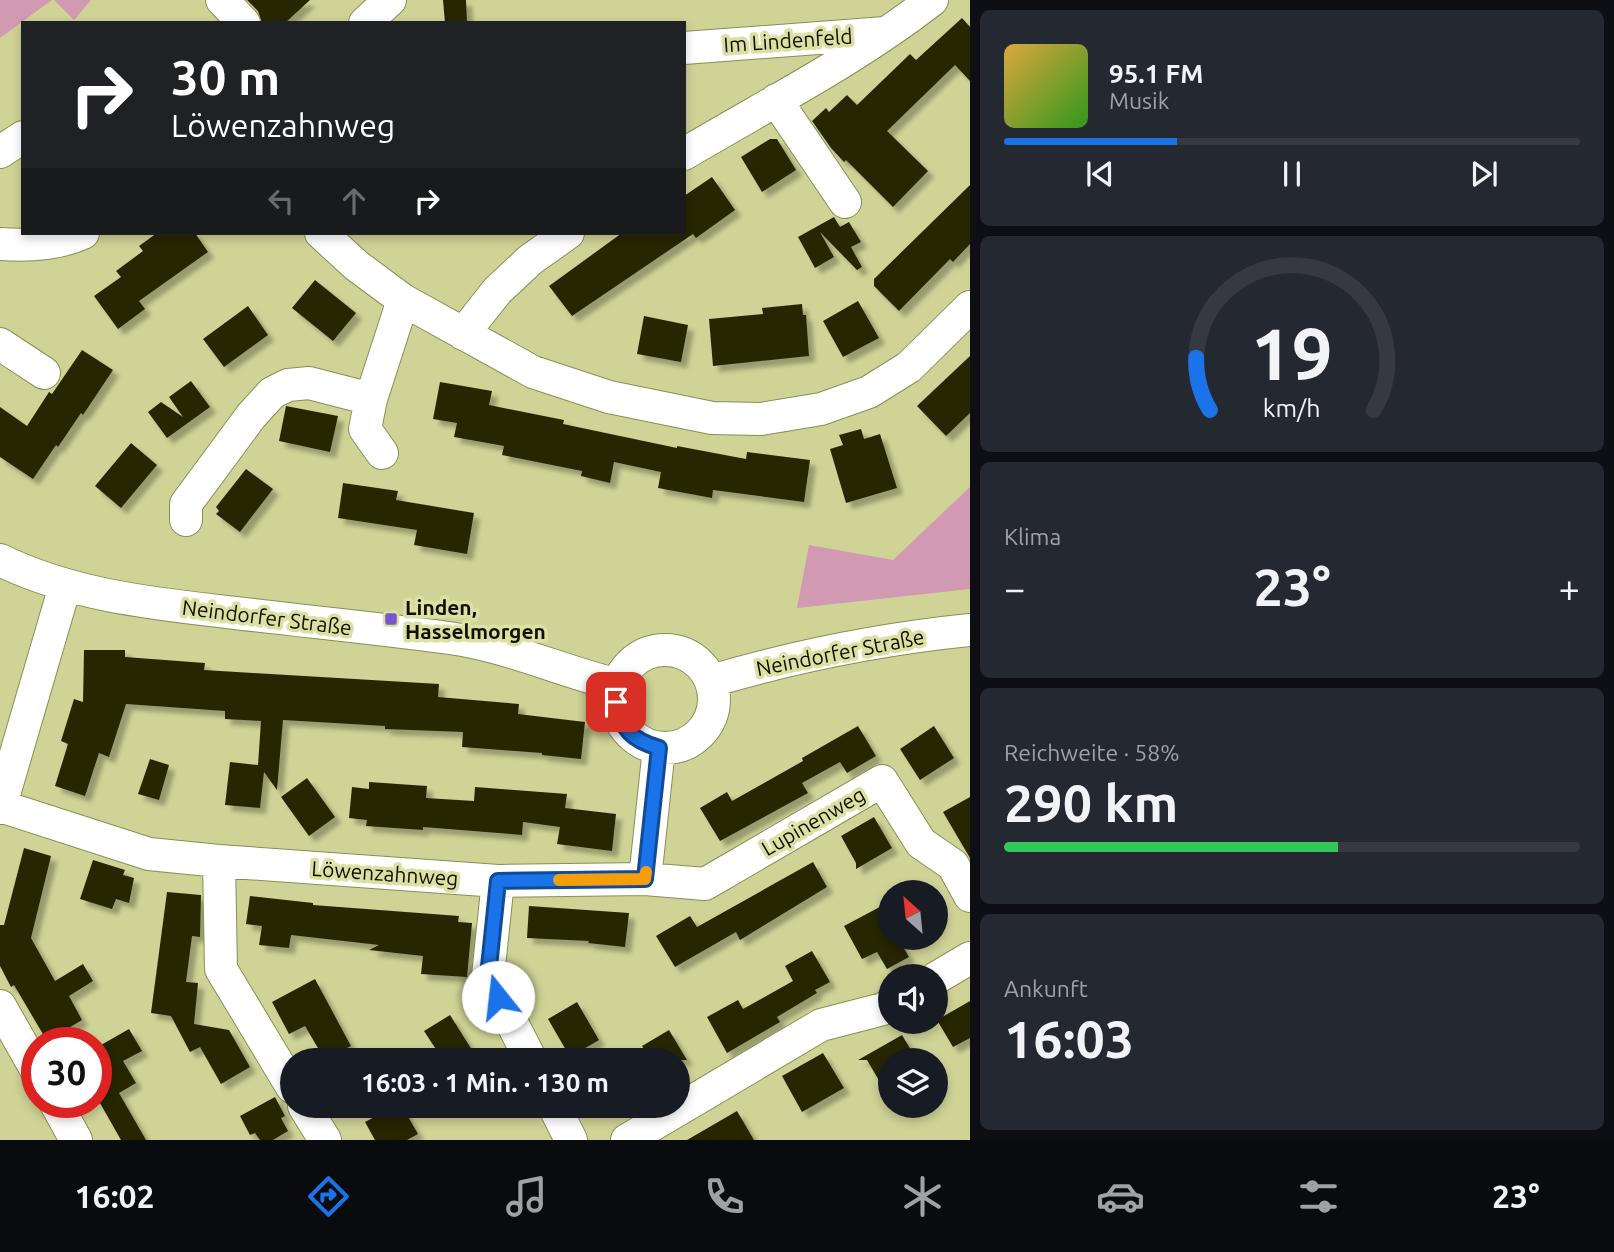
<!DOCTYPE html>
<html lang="de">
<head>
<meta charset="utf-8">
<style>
  :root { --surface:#171b24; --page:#242831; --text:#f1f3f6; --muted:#9ea1a6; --line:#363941; --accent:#1a73e8 }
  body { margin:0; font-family:Ubuntu,sans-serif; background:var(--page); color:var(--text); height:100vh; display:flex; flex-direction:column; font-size:26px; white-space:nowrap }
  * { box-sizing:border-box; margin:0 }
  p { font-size:23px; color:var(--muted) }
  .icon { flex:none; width:38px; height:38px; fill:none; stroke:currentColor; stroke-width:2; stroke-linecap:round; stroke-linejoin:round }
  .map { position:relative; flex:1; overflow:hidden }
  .sheet { display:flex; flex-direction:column; gap:10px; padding:10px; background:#0d0f14; width:644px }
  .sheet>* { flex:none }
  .banner { position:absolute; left:21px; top:21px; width:665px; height:214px; border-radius:0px; box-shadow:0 4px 10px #0003; background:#202124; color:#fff; overflow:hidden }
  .needle { width:46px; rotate:333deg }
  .buttons { position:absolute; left:878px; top:880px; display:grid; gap:14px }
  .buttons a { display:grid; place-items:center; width:70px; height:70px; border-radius:50%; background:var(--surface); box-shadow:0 4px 10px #0003; font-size:35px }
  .speed { position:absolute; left:21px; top:1027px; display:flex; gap:14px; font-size:35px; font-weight:700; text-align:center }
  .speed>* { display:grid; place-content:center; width:91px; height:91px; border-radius:50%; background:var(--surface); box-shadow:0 4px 10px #0003; line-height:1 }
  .speed .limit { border:10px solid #d22; background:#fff; color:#111 }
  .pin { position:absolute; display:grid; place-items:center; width:60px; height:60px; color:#fff; margin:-30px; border-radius:14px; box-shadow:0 4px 10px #0006 }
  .me { position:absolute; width:77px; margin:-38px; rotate:344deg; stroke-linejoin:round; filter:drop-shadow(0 0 5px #0008) }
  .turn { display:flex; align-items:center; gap:24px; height:147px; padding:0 35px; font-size:32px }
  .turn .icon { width:91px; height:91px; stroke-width:2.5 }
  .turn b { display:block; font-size:49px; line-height:60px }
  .lanes { display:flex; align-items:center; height:66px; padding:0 35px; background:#0003; justify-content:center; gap:35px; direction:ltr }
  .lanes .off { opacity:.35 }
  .big { font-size:52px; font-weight:700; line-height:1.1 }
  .sheet .card { flex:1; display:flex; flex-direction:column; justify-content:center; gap:10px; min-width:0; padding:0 24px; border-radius:10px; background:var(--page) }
  .sheet .dial { align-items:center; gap:0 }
  .dial svg { height:182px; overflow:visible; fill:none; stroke:var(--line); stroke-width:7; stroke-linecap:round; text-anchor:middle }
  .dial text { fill:var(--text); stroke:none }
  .song { display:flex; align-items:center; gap:21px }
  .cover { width:84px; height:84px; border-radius:10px; background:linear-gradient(135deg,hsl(40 70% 55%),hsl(110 70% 35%)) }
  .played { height:7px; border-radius:4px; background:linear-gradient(90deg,var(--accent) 30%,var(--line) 30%) }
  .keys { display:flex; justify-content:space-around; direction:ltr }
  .heat { display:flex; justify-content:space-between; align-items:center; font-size:38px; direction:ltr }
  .charge { height:10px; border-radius:5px; background:linear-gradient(90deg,#34c759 58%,var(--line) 0) }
  .trip { position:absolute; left:280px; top:1048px; width:410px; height:70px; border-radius:35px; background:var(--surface); box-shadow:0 4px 10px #0003; font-weight:700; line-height:70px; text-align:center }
  .tab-bar { display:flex; height:112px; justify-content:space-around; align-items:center; background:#090b0e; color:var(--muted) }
  .tab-bar .icon { width:49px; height:49px }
  .tab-bar .current { color:var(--accent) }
  .tab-bar b { font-size:32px; color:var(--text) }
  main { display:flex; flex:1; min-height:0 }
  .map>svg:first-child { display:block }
</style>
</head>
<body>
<main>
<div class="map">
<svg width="970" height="1140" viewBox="0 0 970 1140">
  <defs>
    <filter id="shadow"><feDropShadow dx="6" dy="6" stdDeviation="2" flood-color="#0004"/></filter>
  </defs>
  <rect width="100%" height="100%" fill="#cfd396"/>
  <path fill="#d299b2" d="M 0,0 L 52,0 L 0,38 Z
    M 54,0 L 91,0 L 74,20 Z
    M 970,487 L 970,589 L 797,608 L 809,545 L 893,560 Z"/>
  <path fill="#282800" filter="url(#shadow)" d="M 247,0 L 310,0 L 285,23 L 262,23 L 258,11 Z
    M 443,0 L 466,0 L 467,23 L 445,23 Z
    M 962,18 L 970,27 L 970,81 L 955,65 L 887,131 L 928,171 L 893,207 L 846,160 L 844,162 L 831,148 L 812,121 L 826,108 L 829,112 L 847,95 L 857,105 L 910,54 L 916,60 Z
    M 770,139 L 777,139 L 796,170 L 762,192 L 741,157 Z
    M 712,177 L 735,210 L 696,238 L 693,234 L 572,316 L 549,286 L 622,233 L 684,233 L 684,196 Z
    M 970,185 L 970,244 L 953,262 L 950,259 L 899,311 L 874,286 L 874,279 Z
    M 834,217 L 840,227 L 849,222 L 861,242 L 851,247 L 862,267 L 857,270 L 820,232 L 834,257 L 815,268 L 798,237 Z
    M 157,233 L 195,233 L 208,252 L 139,301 L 145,309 L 118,329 L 94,296 L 121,277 L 116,271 L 143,251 L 139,246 Z
    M 315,280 L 356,313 L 333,341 L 292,308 Z
    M 858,301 L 879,338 L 843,357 L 823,321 Z
    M 802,304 L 803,315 L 806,315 L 809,356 L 713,366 L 709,319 L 763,314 L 762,308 Z
    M 248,306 L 268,335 L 224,367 L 203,339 Z
    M 644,316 L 688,325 L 681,362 L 637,354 Z
    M 82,350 L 113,370 L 83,415 L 81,413 L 58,447 L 56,445 L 33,479 L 0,457 L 0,407 L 27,426 L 49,392 L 52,394 Z
    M 970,356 L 970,413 L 946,436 L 917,406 Z
    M 191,381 L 210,407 L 167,438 L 148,412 L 161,402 L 183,417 L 169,397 Z
    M 440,382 L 492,391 L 489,405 L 564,420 L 563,424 L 677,448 L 677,446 L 746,459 L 747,452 L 810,460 L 804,502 L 713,490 L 712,498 L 658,488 L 661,472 L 614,462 L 610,483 L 581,476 L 582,471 L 502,455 L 504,446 L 454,437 L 457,423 L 433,419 Z
    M 286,406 L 338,416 L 330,452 L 279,441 Z
    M 861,429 L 864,439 L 880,434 L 897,488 L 846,503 L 830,449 L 843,445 L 839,435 Z
    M 131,443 L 157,465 L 121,508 L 95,486 Z
    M 246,469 L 273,489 L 240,532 L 216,514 L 219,511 L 216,507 Z
    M 343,483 L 398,491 L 396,500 L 474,513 L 467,554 L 414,545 L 417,530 L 338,518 Z
    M 84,650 L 125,650 L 125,657 L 205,663 L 204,670 L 439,684 L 438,697 L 519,704 L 518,714 L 585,722 L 581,759 L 542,755 L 542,753 L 462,747 L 463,732 L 385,729 L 385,726 L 283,720 L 277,790 L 264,772 L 260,808 L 225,805 L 230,762 L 258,765 L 261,721 L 225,719 L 225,711 L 126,704 L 109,757 L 99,753 L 85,796 L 55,786 L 68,744 L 61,741 L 74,699 L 83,702 Z
    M 858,726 L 876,756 L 847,773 L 840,762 L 802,783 L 808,793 L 720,841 L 700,808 L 727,792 L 732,801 L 803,761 L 802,758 Z
    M 934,726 L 954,758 L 920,780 L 900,749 Z
    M 150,759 L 169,765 L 159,800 L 138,794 Z
    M 307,778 L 335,817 L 309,836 L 281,797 Z
    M 369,782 L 427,786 L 426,798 L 474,801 L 475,787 L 567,794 L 565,808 L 616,814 L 612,851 L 557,844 L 560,827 L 523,822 L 522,835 L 423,827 L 423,830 L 366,826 L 367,820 L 349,818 L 352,787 L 369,789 Z
    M 970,797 L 970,858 L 943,812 Z
    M 874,817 L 892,848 L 856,869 L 856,863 L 841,836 Z
    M 24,848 L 51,856 L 31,938 L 55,981 L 83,964 L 93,981 L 69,996 L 82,1020 L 47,1041 L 14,985 L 11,987 L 0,966 L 0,925 L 4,925 Z
    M 93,860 L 125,870 L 123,875 L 134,878 L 129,903 L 116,899 L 112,909 L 80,899 Z
    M 813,862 L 827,887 L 740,940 L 736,932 L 675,967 L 656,936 L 690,916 L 697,927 Z
    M 167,892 L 201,895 L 200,937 L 192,936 L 186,982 L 198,983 L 194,1024 L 229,1030 L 250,1067 L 221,1084 L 200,1047 L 190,1052 L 171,1016 L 151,1013 Z
    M 250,896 L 313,903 L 313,905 L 459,916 L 458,922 L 472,923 L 467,977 L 421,974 L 423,956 L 369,950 L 379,945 L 291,935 L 289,948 L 259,945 L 262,926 L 246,924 Z
    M 891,901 L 891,938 L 898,938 L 909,957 L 887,969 L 877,952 L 862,959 L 844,926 Z
    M 529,906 L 629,913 L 625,947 L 588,943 L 589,941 L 527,938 Z
    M 812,951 L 830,982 L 815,990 L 817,993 L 777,1017 L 780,1022 L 727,1053 L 707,1017 L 738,1000 L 743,1009 L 793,981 L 785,966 Z
    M 315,979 L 351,1046 L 343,1050 L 349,1060 L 325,1060 L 305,1026 L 289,1034 L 272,1002 Z
    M 970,1001 L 970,1038 L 953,1047 L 937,1020 Z
    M 577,1002 L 599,1040 L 570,1057 L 548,1019 Z
    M 450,1015 L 472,1050 L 455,1060 L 443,1060 L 424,1031 Z
    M 129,1029 L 142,1051 L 123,1061 L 136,1083 L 119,1093 L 146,1140 L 121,1140 L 96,1096 L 96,1066 L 110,1059 L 101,1045 Z
    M 669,1030 L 687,1060 L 651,1060 L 642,1046 Z
    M 902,1035 L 917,1060 L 891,1060 L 891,1101 L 867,1060 L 858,1060 Z
    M 823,1053 L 844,1088 L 802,1112 L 782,1076 Z
    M 275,1097 L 285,1116 L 281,1118 L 288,1131 L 273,1140 L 260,1140 L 255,1133 L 250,1135 L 240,1116 Z
    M 395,1106 L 402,1106 L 418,1134 L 407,1140 L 375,1140 L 365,1122 Z
    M 737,1111 L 754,1140 L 687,1140 Z"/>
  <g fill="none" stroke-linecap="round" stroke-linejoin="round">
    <g stroke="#8b8e53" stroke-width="34">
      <path id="minor" d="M 222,0 L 244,23
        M 365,23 L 390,0
        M 684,48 L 885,33
        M 776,100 L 845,202
        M 0,152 L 23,137
        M 684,154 C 768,104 855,60 932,0
        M 321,233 L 357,266 L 403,300 L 533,372 L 609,397 L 712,418 L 761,419 L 821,409 L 869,392 L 909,367 L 970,307
        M 0,244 C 27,246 59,244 83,233
        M 463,334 L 497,291 L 530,260 L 568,233
        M 0,344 L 44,373
        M 382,453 L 365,429 L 371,399 L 403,300
        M 186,520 L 186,504 L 251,416 L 272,393 L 288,385 L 309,383 L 371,399
        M 0,560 C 72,595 149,603 227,612 C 301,621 375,628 449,638 C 508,646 561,671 618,685
        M616 699a49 49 0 1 1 98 0a49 49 0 1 1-98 0Z
        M 711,681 C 796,656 881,639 970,630
        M 0,806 L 149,854 L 219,861 L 498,881 L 645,879 L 659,748
        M 0,808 L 65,586
        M 219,861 L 221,969 L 292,1087
        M 645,879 L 705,884 L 882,781 L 921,843 L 953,865 L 970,896
        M 498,881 L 488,976 L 531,1060
        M 936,978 L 970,958
        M 0,1006 L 37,1071
        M 55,1102 L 76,1140
        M 304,1106 L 325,1140
        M 554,1106 L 571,1140
        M 627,1140 L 821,1025 L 883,1009 L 891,1004"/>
    </g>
    <use href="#minor" stroke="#fff" stroke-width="32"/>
  </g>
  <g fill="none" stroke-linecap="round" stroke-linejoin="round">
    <g stroke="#114b97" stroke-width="18">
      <path id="route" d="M 498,997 L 488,976 L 498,881 L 645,879 L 659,748 C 632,740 622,730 616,702"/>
    </g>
    <use href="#route" stroke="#1a73e8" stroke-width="12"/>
    <path stroke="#f59e0b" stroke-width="12" d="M 559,880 L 645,879 L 646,872"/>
  </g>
  <rect fill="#7556cf" stroke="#dce0a3" stroke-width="2.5" x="384" y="612" width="14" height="14" rx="3.5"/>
  <g text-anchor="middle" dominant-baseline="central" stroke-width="7" stroke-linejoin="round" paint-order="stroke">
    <g font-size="21" fill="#101000" stroke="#dce0a3">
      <text transform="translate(788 40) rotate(-4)">Im Lindenfeld</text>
      <text transform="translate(267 617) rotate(7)">Neindorfer Straße</text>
      <text transform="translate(840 652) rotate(-11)">Neindorfer Straße</text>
      <text transform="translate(813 821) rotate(-30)">Lupinenweg</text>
      <text transform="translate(385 873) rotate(4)">Löwenzahnweg</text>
    </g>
    <g font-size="21" font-weight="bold" fill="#101000" stroke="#dce0a3" text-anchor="start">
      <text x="405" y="607">Linden,<tspan x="405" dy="24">Hasselmorgen</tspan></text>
    </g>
  </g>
</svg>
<div class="buttons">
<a><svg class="needle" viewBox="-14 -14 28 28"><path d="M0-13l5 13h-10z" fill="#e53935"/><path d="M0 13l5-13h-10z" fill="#9ea1a6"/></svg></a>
<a><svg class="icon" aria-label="sound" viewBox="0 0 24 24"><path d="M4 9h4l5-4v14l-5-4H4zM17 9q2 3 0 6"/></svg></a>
<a><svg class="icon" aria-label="layers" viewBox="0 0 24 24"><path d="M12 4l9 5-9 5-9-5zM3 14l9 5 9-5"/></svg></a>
</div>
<div class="speed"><div class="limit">30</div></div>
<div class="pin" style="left:616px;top:702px;background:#d93025"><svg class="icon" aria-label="arrive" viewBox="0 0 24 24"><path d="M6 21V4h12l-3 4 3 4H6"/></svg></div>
<svg class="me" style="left:498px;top:997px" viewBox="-20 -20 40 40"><circle r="19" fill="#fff"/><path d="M0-13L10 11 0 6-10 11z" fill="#1a73e8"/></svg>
<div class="trip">16:03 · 1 Min. · 130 m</div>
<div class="banner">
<div class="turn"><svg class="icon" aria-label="right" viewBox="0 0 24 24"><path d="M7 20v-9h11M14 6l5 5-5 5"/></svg><div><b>30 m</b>Löwenzahnweg</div></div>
<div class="lanes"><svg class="icon off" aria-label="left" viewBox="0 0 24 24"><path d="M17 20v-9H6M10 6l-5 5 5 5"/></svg><svg class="icon off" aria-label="ahead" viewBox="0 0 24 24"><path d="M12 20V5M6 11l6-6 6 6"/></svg><svg class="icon" aria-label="right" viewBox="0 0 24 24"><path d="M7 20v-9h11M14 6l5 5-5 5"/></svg></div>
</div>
</div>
<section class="sheet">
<div class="card">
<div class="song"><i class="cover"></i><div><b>95.1 FM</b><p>Musik</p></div></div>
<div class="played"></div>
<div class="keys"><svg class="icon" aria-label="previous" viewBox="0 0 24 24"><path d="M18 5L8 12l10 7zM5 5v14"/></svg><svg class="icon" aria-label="pause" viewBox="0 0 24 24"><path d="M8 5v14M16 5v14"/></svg><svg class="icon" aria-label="next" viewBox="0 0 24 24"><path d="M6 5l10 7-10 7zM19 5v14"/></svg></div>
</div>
<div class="card dial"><svg viewBox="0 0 100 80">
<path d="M14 69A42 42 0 1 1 86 69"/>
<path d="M14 69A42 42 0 0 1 8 46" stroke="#1a73e8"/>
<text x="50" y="56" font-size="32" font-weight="700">19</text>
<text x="50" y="72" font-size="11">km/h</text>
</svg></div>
<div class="card"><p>Klima</p>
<div class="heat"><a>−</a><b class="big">23°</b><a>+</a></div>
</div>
<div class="card"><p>Reichweite · 58%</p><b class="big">290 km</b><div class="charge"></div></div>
<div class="card"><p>Ankunft</p><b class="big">16:03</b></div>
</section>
</main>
<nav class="tab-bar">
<b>16:02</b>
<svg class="icon current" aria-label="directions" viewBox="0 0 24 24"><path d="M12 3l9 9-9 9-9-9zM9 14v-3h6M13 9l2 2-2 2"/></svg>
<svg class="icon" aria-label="music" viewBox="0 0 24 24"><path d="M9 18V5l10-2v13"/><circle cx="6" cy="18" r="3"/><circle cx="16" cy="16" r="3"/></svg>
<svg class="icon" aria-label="phone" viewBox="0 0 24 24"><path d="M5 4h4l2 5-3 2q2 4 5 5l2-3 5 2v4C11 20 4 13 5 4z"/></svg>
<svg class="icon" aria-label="climate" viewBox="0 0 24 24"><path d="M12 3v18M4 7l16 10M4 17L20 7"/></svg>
<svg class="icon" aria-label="car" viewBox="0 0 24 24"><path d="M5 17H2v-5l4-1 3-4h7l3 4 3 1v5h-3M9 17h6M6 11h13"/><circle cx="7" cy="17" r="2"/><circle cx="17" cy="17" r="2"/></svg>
<svg class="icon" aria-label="filters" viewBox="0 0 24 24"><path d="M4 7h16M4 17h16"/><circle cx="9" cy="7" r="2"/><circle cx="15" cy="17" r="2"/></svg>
<b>23°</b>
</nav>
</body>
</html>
